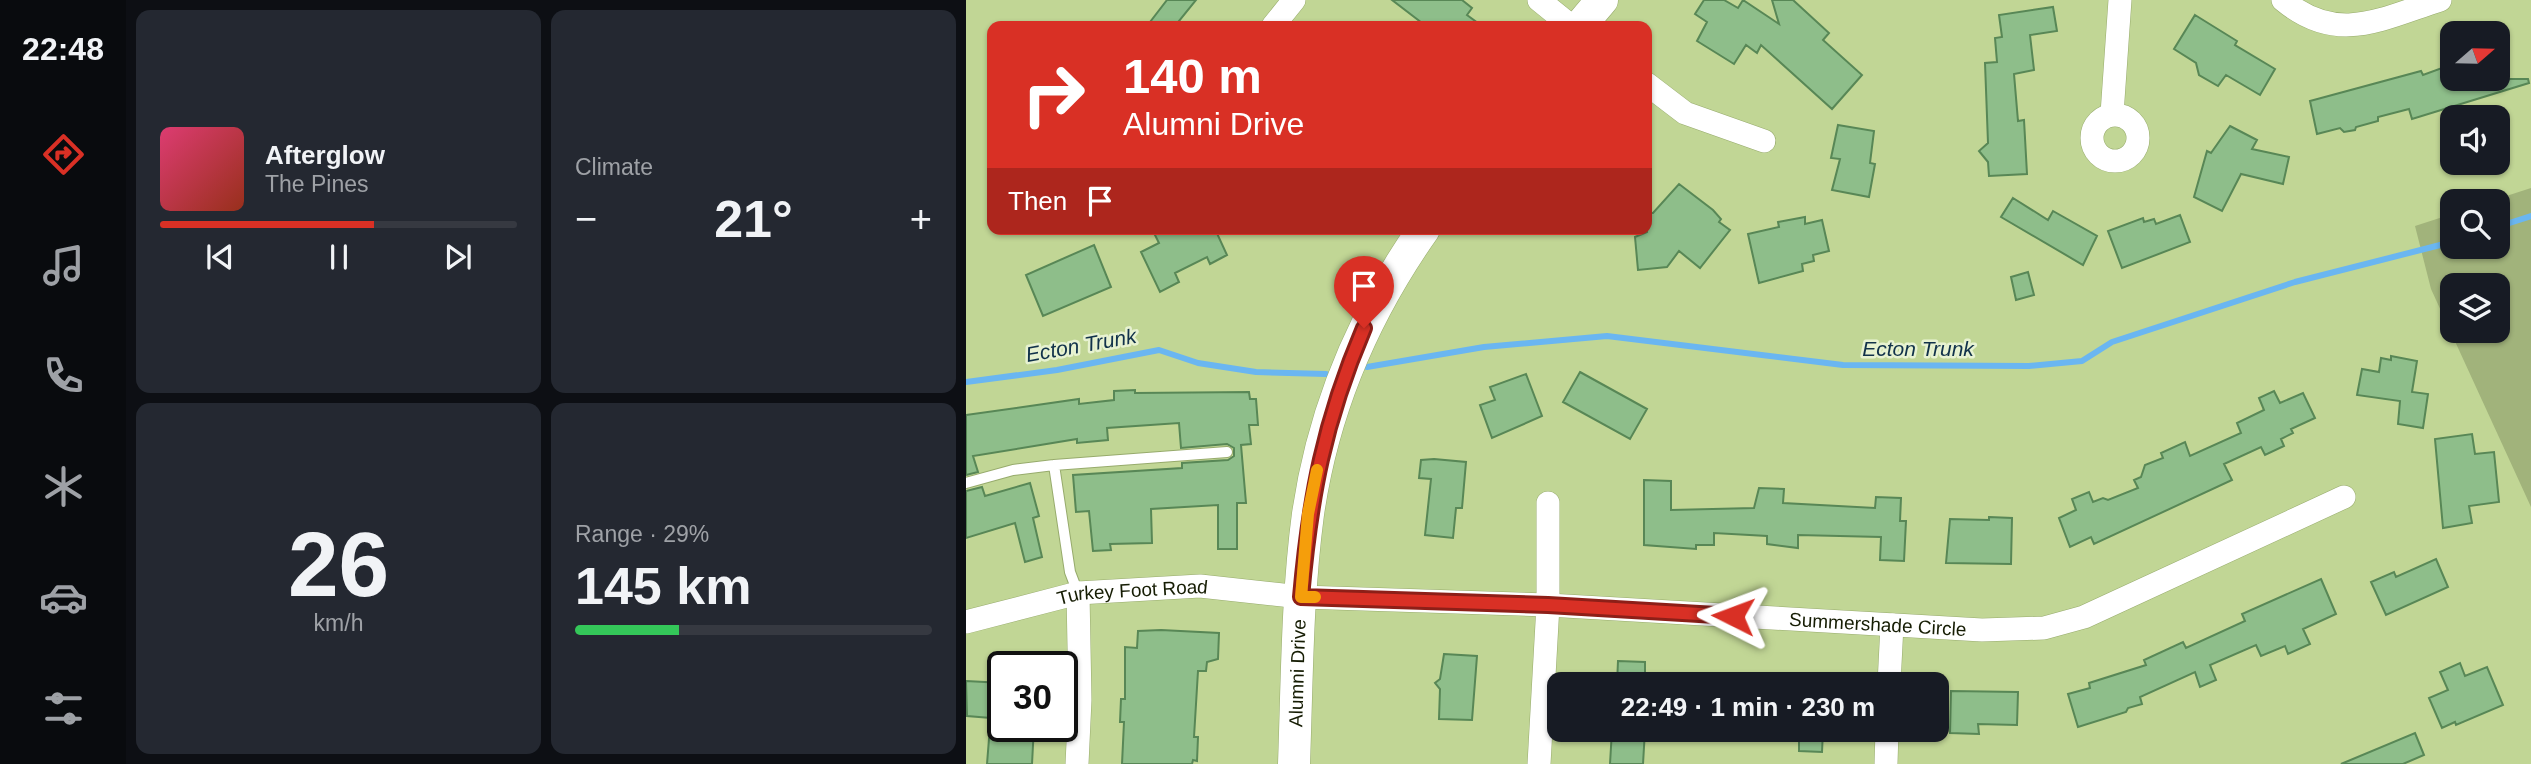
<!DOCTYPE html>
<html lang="en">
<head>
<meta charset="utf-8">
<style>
  :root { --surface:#171b24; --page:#242831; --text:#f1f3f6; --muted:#9ea1a6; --line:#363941; --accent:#d93025 }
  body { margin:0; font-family:Arial,sans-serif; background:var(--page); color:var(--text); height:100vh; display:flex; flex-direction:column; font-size:26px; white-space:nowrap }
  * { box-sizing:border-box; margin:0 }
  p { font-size:23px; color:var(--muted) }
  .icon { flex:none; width:38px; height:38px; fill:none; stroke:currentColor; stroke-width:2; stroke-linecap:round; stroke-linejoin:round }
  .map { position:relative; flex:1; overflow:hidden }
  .side { display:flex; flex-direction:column; gap:10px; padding:10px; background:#0d0f14; width:840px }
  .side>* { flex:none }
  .hud { position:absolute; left:21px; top:21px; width:665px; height:214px; border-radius:14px; box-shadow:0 2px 5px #0004; background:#d93025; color:#fff; overflow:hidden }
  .needle { width:46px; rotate:70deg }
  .buttons { position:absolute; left:1474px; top:21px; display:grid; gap:14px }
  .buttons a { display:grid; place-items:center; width:70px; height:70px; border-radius:14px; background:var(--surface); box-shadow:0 2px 5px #0004; font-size:35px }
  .speed { position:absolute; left:21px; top:651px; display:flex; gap:14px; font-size:35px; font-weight:700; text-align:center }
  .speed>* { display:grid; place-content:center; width:91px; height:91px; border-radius:50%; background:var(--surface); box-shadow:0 2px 5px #0004; line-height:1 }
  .speed .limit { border:4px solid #111; border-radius:10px; background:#fff; color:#111 }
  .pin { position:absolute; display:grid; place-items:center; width:60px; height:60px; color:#fff; margin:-72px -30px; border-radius:50% 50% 50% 0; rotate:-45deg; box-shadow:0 0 7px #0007 }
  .pin .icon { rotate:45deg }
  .me { position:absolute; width:77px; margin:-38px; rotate:273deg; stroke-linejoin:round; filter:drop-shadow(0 0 5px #0008) }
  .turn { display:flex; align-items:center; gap:24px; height:147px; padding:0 21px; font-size:32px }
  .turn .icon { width:91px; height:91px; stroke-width:2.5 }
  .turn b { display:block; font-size:49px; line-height:60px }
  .then { display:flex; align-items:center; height:66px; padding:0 21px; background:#0003; gap:14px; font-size:26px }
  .big { font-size:52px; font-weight:700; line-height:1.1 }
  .side .card { flex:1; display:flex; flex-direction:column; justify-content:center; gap:10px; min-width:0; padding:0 24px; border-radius:14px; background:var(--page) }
  .side .dial { align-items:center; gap:0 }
  .dial b { font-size:91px; line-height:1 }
  .song { display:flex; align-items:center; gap:21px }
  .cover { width:84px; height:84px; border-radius:10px; background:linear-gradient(135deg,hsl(340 70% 55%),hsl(10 70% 35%)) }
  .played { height:7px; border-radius:4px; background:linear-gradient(90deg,var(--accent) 60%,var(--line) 60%) }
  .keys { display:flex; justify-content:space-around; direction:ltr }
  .heat { display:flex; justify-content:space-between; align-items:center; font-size:38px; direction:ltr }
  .charge { height:10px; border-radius:5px; background:linear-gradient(90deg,#34c759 29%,var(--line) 0) }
  .side .tiles { flex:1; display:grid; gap:10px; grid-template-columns:repeat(2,1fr) }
  .trip { position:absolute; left:581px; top:672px; width:402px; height:70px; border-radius:14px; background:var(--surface); box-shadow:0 2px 5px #0004; font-weight:700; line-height:70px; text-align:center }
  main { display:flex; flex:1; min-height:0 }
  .dock { display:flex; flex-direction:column; width:126px; justify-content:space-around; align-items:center; background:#090b0e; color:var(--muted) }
  .dock .icon { width:49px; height:49px }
  .dock .active { color:var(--accent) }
  .dock b { font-size:32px; color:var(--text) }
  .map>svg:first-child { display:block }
</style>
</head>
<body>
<main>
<nav class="dock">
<b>22:48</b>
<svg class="icon active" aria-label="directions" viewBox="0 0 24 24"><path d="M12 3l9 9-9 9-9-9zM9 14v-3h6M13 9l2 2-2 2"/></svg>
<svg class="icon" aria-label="music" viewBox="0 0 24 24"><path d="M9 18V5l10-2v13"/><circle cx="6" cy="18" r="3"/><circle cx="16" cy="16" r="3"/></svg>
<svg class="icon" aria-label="phone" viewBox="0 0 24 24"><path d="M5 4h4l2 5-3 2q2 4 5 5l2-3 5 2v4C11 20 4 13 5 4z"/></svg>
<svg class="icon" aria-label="climate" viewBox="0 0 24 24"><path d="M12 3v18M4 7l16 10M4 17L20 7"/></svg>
<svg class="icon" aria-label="car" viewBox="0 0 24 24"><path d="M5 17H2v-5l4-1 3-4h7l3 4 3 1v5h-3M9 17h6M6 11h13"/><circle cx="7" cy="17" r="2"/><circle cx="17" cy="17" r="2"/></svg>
<svg class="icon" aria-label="filters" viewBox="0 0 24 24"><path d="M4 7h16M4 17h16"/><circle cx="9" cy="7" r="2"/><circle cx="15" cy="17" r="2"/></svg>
</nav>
<section class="side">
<div class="tiles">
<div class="card">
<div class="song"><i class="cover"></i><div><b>Afterglow</b><p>The Pines</p></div></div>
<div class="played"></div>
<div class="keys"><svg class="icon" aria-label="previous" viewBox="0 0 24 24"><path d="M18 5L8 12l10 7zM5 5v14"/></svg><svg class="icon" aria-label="pause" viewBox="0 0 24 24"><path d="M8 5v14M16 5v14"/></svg><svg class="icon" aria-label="next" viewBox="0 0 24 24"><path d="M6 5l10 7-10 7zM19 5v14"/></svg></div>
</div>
<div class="card"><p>Climate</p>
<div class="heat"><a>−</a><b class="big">21°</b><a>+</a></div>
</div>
<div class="card dial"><b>26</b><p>km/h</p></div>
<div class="card"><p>Range · 29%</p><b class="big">145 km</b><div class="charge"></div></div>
</div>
</section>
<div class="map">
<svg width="1565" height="764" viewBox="0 0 1565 764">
  <rect width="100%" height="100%" fill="#c1d695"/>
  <path fill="#a1b37b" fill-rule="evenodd" d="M 1565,188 L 1565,507 L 1465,289 L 1449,226 L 1486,214 L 1486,247 L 1531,247 L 1531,201 L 1525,201 ZM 1486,285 L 1531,285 L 1531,331 L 1486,331 Z"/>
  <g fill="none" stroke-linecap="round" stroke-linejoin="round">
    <path stroke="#6ab6f1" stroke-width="6" d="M 1531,227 L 1565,216
      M 401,367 L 518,347 L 641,336 L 877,365 L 1063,366 L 1116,361 L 1146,342 L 1329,282 L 1486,242
      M 0,382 L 91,370 L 193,350 L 232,363 L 290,372 L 360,374"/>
  </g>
  <path fill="#8ebe8a" stroke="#588756" stroke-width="2" d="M 201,0 L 230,0 L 209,26 L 181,26 Z
    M 426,0 L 496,0 L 506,8 L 501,15 L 516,26 L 460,26 Z
    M 738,0 L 758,0 L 772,8 L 777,0 L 813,24 L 806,0 L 827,0 L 863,33 L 857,40 L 896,75 L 866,109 L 795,45 L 791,53 L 780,45 L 768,64 L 731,41 L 741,22 L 729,14 Z
    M 1087,7 L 1091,31 L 1064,35 L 1068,70 L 1048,74 L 1052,121 L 1058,120 L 1061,174 L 1023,176 L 1022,162 L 1013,151 L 1022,143 L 1019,63 L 1031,62 L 1029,38 L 1036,37 L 1033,15 Z
    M 1229,15 L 1271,41 L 1269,45 L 1309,69 L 1294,95 L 1260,75 L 1252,86 L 1233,75 L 1230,63 L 1208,49 Z
    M 1484,65 L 1486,79 L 1562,79 L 1563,83 L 1446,119 L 1443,109 L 1412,117 L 1412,121 L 1390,127 L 1389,130 L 1378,132 L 1374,128 L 1351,134 L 1344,101 L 1455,71 L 1457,75 Z
    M 872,125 L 908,131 L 904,163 L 909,164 L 903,197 L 866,190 L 874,159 L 865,158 Z
    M 1264,126 L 1291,140 L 1286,149 L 1323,157 L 1317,184 L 1275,174 L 1256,211 L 1228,197 L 1241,151 L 1245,153 Z
    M 713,184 L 747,210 L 755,219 L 753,222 L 764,230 L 734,268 L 713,251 L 701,267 L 672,270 L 669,237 L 681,232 L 681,213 L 687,213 Z
    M 1047,198 L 1082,220 L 1087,211 L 1131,236 L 1117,265 L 1035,217 Z
    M 1214,215 L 1224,242 L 1156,268 L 1142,231 L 1177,218 L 1178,222 L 1188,219 L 1190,224 Z
    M 839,217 L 839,224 L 856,220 L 863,251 L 847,255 L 848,261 L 836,264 L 837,271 L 793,283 L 782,234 L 813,227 L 812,222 Z
    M 186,229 L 249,229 L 261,255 L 244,264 L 241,257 L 209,273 L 213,282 L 194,292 L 175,252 L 193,243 Z
    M 128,245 L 145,287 L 77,316 L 60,275 Z
    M 1062,272 L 1068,295 L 1050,300 L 1045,277 Z
    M 1425,356 L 1451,361 L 1446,392 L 1462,394 L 1457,428 L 1432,424 L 1434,401 L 1391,395 L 1396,369 L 1413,372 L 1415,358 L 1425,360 Z
    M 614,372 L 681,409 L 664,439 L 597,402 Z
    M 560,374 L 576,416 L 526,438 L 514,405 L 529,400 L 524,387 Z
    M 169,390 L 169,393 L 283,392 L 284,399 L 290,399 L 292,425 L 283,425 L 285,444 L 275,445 L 280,503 L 271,503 L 271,549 L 252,549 L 252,505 L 185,509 L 186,543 L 144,544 L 145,550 L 127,551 L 123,511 L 110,512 L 107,475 L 216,468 L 216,463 L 262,460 L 268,456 L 268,448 L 261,444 L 215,448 L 213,423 L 141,428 L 142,440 L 111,443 L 111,439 L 7,456 L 12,472 L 0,475 L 0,415 L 113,399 L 113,404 L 148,400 L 148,391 Z
    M 1308,391 L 1314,403 L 1337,393 L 1349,418 L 1325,429 L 1327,433 L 1315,439 L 1318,446 L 1299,455 L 1295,447 L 1258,464 L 1266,480 L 1128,544 L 1125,537 L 1104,547 L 1093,518 L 1110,510 L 1106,499 L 1123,492 L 1127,502 L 1137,498 L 1142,500 L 1172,488 L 1168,480 L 1175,477 L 1179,465 L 1197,458 L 1195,453 L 1219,442 L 1224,456 L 1275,433 L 1271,423 L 1298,410 L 1293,398 Z
    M 1506,434 L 1509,454 L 1528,452 L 1533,502 L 1503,506 L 1506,523 L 1477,528 L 1469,439 Z
    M 468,459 L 500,462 L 496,508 L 490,508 L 487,538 L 459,535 L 465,479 L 453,478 L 455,460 Z
    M 678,480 L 705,481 L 705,510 L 788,508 L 793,488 L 818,489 L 817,503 L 909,508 L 910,497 L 935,498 L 934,521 L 940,521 L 938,561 L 914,560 L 915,537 L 832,535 L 832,548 L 801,544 L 801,536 L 748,533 L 748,545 L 730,545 L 730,549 L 678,545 Z
    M 64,483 L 73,516 L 67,518 L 76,557 L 59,562 L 49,523 L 0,538 L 0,491 L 16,487 L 19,496 Z
    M 1023,517 L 1046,518 L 1045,564 L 980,563 L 984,519 L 1023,520 Z
    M 1470,559 L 1482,587 L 1420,615 L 1405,582 L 1428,572 L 1430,577 Z
    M 1355,579 L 1370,614 L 1337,629 L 1344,644 L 1322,654 L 1319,646 L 1295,656 L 1290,645 L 1244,665 L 1250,680 L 1234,687 L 1229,672 L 1174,697 L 1176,704 L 1162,708 L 1160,712 L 1112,727 L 1102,694 L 1124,688 L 1123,683 L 1180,665 L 1178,660 L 1217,642 L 1220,648 L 1279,621 L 1276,614 Z
    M 195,630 L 253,633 L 252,659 L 241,662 L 240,671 L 232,671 L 228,737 L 232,737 L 231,761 L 227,760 L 226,764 L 156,764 L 158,722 L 154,722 L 155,699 L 159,699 L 159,647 L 171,648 L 172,631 Z
    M 478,654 L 511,656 L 506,720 L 473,719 L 474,689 L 469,683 L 474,679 Z
    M 652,661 L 679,662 L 679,684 L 651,684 Z
    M 1494,663 L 1499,676 L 1521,667 L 1537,705 L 1490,725 L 1489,722 L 1476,728 L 1463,698 L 1482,690 L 1474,672 Z
    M 0,681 L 37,683 L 37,719 L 1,716 Z
    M 985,691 L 1052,692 L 1051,725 L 1012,724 L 1013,734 L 984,733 Z
    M 24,726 L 68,726 L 66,764 L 21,764 Z
    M 646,730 L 679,730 L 677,764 L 644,764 Z
    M 833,730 L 857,730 L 856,752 L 833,751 Z
    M 1449,733 L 1458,755 L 1437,764 L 1375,764 Z"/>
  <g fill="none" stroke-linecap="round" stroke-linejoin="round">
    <g stroke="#97ab6c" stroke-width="12">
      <path id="lane" d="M 0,483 L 47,470 L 88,465
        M 112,593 L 104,572 L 88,465 L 261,452"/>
    </g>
    <g stroke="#97ab6c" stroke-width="24">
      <g id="street">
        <path d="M 573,0 L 605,26"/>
        <path d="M 1317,0 C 1371,45 1415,19 1474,0"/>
        <path d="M 307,26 L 328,0"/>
        <path d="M 681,84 L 719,113 L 798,141"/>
        <path d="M 1146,114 L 1154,0"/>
        <circle cx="1149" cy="138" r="23"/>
        <path id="s1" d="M 0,622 L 112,593 L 234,586 L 335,597 L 582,605 L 1016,630 L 1078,628 L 1118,617 L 1378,497"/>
        <path d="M 923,684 L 926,625"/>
        <path d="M 111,764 L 114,700 L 112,593"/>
        <path d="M 573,764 L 582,605 L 582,503"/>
        <path d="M 920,764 L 921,730"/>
      </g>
    </g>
    <g stroke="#97ab6c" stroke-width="33">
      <g id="secondary">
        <path d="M 614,26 L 636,0"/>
        <path id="s2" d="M 328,764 C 331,681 331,596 342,514 C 357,411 398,314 458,229"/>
      </g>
    </g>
    <use href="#lane" stroke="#fff" stroke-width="10"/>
    <use href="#street" stroke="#fff" stroke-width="23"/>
    <use href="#secondary" stroke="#fff" stroke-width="32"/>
  </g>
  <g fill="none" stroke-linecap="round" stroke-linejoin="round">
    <g stroke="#8d1f18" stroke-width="18">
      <path id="route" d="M 398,328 C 358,422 344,496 335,597 L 582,605 L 767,616"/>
    </g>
    <use href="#route" stroke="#d93025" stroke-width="12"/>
    <path stroke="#f59e0b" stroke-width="12" d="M 349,597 L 335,597 L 342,514 L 351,470"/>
  </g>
  <g text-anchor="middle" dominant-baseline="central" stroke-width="5" stroke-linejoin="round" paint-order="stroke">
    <g font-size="19" fill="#161d04" stroke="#e7f2d1">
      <text stroke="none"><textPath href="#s1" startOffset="170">Turkey Foot Road</textPath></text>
      <text stroke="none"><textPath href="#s1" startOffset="917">Summershade Circle</textPath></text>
      <text stroke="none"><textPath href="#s2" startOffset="91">Alumni Drive</textPath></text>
    </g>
    <g font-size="21" font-style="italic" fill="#11324a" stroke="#e7f2d1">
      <text transform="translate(115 345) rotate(-10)">Ecton Trunk</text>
      <text x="952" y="348">Ecton Trunk</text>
    </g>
  </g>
</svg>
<div class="buttons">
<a><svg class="needle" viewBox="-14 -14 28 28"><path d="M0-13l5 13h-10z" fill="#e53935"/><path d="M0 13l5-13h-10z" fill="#9ea1a6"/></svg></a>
<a><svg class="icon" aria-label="sound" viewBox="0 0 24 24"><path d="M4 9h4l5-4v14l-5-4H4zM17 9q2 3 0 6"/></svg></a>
<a><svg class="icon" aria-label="search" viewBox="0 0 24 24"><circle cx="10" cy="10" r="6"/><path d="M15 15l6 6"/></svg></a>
<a><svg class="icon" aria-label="layers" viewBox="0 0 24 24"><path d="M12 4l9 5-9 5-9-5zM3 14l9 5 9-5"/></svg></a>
</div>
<div class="speed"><div class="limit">30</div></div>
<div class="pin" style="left:398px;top:328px;background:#d93025"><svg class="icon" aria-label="arrive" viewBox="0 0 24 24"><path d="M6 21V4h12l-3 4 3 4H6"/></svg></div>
<svg class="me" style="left:767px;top:616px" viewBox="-20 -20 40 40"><path d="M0-17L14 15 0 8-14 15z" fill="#d93025" stroke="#fff" stroke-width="4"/></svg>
<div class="trip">22:49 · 1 min · 230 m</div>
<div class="hud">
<div class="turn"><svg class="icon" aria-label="right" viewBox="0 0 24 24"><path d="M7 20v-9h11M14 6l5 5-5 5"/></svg><div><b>140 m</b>Alumni Drive</div></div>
<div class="then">Then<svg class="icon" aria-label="arrive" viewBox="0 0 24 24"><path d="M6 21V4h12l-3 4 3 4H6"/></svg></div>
</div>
</div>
</main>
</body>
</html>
